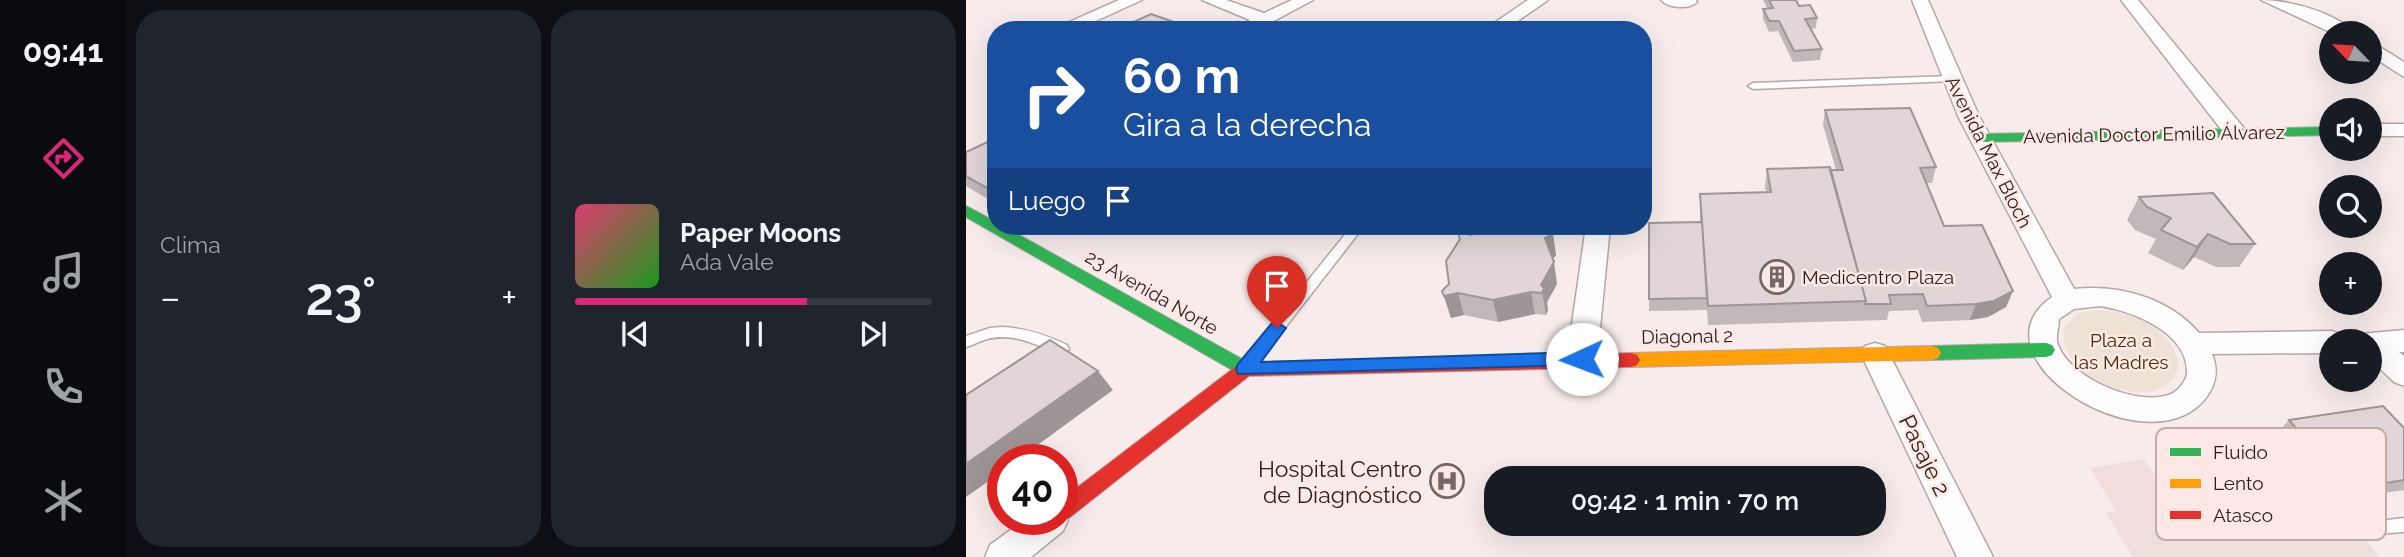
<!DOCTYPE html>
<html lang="es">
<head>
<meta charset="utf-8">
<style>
  :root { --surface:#171b24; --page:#20242c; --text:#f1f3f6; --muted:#9ea1a6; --line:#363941; --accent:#db2777 }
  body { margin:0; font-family:Raleway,sans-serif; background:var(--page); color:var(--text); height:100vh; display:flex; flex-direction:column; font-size:26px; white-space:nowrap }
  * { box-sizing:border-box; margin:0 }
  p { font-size:23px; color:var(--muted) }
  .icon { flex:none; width:38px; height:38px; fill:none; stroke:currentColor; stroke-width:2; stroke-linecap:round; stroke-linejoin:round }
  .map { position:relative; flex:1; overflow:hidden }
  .panel { display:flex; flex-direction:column; gap:10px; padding:10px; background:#0d0f14; width:840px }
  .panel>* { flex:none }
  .guide { position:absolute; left:21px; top:21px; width:665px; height:214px; border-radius:28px; box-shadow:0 7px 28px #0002; background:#1a4fa0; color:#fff; overflow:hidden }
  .needle { width:46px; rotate:295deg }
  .buttons { position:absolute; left:1353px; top:21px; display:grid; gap:14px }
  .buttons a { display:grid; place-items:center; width:63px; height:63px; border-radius:50%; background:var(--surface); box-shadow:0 7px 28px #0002; font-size:35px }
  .speed { position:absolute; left:21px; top:444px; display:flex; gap:14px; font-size:35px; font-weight:700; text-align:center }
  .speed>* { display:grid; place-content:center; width:91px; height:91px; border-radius:50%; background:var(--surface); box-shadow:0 7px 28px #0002; line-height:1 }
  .speed .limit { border:10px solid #d22; background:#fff; color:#111 }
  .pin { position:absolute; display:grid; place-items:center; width:60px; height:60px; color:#fff; margin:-72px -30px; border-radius:50% 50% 50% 0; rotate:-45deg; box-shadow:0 0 7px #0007 }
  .pin .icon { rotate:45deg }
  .me { position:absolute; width:77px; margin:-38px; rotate:268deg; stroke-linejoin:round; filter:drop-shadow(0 0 5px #0008) }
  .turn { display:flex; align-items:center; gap:24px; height:147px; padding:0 21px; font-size:32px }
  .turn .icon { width:91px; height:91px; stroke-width:2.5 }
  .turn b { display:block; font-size:49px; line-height:60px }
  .then { display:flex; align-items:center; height:66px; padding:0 21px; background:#0003; gap:14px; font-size:26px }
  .big { font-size:52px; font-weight:600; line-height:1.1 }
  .panel .card { flex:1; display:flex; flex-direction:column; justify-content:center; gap:10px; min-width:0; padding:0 24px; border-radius:28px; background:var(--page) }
  .song { display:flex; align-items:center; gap:21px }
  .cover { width:84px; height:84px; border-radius:10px; background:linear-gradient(135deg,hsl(340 70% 55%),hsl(120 70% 35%)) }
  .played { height:7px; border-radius:4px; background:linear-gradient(90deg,var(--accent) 65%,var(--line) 65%) }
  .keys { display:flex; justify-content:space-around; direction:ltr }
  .heat { display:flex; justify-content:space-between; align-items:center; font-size:38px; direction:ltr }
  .panel .tiles { flex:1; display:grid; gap:10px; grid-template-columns:repeat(2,1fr) }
  .trip { position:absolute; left:518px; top:466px; width:402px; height:70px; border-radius:28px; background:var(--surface); box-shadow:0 7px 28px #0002; font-weight:600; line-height:70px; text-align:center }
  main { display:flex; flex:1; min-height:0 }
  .tab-bar { display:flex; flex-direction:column; width:126px; justify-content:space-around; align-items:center; background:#090b0e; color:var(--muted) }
  .tab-bar .icon { width:49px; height:49px }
  .tab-bar .active { color:var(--accent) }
  .tab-bar b { font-size:32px; color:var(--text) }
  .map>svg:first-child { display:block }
</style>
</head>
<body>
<main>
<nav class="tab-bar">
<b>09:41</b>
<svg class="icon active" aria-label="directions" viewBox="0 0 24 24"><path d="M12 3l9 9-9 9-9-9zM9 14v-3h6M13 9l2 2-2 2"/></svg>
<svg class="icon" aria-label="music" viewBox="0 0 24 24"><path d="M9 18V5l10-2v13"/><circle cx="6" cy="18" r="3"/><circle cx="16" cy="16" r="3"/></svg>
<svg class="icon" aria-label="phone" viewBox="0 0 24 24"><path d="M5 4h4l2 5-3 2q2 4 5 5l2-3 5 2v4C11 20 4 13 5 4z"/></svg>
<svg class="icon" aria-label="climate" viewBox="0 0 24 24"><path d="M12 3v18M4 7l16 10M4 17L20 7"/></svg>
</nav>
<section class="panel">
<div class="tiles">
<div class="card"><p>Clima</p>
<div class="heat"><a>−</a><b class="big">23°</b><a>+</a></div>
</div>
<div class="card">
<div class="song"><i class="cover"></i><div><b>Paper Moons</b><p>Ada Vale</p></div></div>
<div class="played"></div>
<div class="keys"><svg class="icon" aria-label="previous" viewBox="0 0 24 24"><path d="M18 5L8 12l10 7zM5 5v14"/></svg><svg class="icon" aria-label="pause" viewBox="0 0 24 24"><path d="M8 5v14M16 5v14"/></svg><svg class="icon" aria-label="next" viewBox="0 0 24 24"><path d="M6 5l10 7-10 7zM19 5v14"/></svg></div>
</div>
</div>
</section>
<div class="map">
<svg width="1438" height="557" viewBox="0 0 1438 557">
  <rect width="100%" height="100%" fill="#f7eceb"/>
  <path fill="#f1dddb" d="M 1325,453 L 1414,557 L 1167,557 L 1140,513 L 1150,511 L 1124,468 L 1177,459 L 1197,486 L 1239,477 L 1234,469 Z"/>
  <path fill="#eee1d6" d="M 1129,310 C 1164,311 1207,327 1213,366 C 1200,421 1089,380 1098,328 L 1112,313 Z"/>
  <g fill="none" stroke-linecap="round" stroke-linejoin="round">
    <g stroke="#b3a8a7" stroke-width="3">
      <path id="lane" d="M 985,76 L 990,79 L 988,81 L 787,89 L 782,86 L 787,83 Z
        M 386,226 L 398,226 L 287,369 L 282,370 L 277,369 L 275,365 L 277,361 Z
        M 36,327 C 59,328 80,335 101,345 L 103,349 L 101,353 L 96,354 C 70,346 49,332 21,339 C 14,341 7,345 0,347 L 0,336 L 24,328 Z
        M 1438,518 L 1438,532 L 1410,534 L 1404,532 L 1402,527 L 1404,522 Z"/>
    </g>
    <g stroke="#b3a8a7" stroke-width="3">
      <path id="street" d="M 153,0 L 176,0 L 110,30 L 85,30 Z
        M 236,0 L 260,0 L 298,13 L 326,0 L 347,0 L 291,30 L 267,30 L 284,20 Z
        M 562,0 L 582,0 L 539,30 L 518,30 Z
        M 695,0 L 730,0 L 731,2 C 723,10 702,8 695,0 Z
        M 946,0 L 962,0 L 1013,116 L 1108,289 C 1153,284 1203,298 1233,333 L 1365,331 L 1375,334 L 1379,341 L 1365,341 L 1365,353 L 1246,354 C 1253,371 1250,385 1239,399 C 1181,470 1000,357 1086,297 L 992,116 ZM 1134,306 C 1166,311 1223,332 1221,374 C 1220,381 1212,391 1205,394 C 1173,408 1099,377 1091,341 C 1090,335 1093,326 1093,319 L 1108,309 Z
        M 1155,0 L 1172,0 L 1277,127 L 1280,132 L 1277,137 L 1261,137 Z
        M 1295,0 C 1321,0 1370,12 1388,33 L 1366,33 Z
        M 1404,41 L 1438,62 L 1438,77 L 1404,55 Z
        M 1404,124 L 1438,124 L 1438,136 L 1404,136 Z
        M 620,226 L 644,226 L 631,359 L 626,367 L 616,370 L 606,367 L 601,359 Z
        M 1438,330 L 1438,352 L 1433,352 L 1438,356 L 1438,386 L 1428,382 L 1404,359 L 1404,341 L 1390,341 L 1394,334 Z
        M 909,343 L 919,346 L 1027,557 L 991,557 L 895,354 L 899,346 Z
        M 96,509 L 102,520 L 97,531 L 65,557 L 19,557 L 24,545 L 58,520 L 96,520 Z"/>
    </g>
    <g stroke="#b3a8a7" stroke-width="2">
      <path id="fast" d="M 1365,127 L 1365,135 L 1012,142 L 1006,138 L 1012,134 Z
        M 0,206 L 30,222 L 30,226 L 37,226 L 285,364 L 288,369 L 285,374 L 279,376 L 273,374 L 0,217 Z
        M 1080,343 L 1086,345 L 1089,350 L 1086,355 L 1080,357 L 966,360 L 960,358 L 957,353 L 960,348 L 966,346 Z"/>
    </g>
    <g stroke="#b3a8a7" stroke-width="2">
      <path id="slow" d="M 966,346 L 972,348 L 975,353 L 972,358 L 966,360 L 665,367 L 659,365 L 656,360 L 659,355 L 665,353 Z"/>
    </g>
    <g stroke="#b3a8a7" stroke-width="2">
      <path id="jam" d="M 665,353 L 671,355 L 674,360 L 671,365 L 665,367 L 283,376 L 103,518 L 96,520 L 95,520 L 96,499 L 273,364 L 279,362 Z"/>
    </g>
    <use href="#lane" fill="#fefcfc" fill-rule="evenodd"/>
    <use href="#street" fill="#fefcfc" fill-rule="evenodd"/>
    <use href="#fast" fill="#30b455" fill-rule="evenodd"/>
    <use href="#slow" fill="#ff9f0a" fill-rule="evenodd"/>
    <use href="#jam" fill="#e5322d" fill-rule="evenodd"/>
  </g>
  <path fill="#c2b7b9" d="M 797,0 L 830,0 L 833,6 L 851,18 L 850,28 L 845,29 L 856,49 L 854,60 L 827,62 L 812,31 L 803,32 L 797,19 L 797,9 L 801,8 Z
    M 859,110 L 970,167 L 966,183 L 961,183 L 978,226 L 1047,291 L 1040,307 L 1022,317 L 1004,320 L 956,322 L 952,310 L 923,311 L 921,320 L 742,325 L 741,309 L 741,310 L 683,311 L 683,299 L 734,222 L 734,194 L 800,192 L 799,187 L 801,169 L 870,170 L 857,125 Z
    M 30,138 L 30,204 L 0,186 L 0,152 Z
    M 1173,197 L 1289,244 L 1273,267 L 1250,267 L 1228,257 L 1217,270 L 1182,253 L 1190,239 L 1169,230 L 1161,220 Z
    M 571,232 L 587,234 L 590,256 L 587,258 L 591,284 L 581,302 L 582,310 L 580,315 L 569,314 L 532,322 L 498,315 L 485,318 L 476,291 L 483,284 L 504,235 Z
    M 1323,420 L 1438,428 L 1438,490 L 1371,500 L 1313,431 Z"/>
  <path fill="#9e9596" d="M 587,234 L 590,256 L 583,260 L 579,238 Z
    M 1242,234 L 1228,257 L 1217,270 L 1231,247 Z
    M 588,262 L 591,284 L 581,302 L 582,310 L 580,315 L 575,285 Z
    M 1047,291 L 1040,307 L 1022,317 L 1004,320 L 1010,304 Z
    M 565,292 L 569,314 L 532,322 L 527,300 Z
    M 492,293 L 498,315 L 485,318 L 478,296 Z
    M 132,371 L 147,390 L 51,460 L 37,460 L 37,471 L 0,497 L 0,464 Z"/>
  <path fill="#e1d5d7" stroke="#9e9596" stroke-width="2" d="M 803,0 L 830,0 L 833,6 L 844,5 L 851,18 L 839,19 L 856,49 L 828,51 L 813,21 L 803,21 L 797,9 L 807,8 Z
    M 185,14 L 225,28 L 221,30 L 150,30 Z
    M 944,108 L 970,167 L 954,168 L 978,226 L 1016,225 L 1047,291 L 1028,301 L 1010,304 L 961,306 L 957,294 L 923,295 L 925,304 L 899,304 L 900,301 L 864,170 L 877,170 L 859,110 Z
    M 30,138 L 30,193 L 0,176 L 0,152 Z
    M 864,167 L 900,301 L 742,306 L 734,194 L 805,192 L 801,169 Z
    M 1247,193 L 1289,244 L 1264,244 L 1242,234 L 1231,247 L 1195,230 L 1205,218 L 1181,207 L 1173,197 Z
    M 736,222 L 741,298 L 683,299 L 683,223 Z
    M 543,227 L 571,232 L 583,230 L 587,234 L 579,238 L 588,262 L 575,285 L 578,288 L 576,293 L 565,292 L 527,300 L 492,293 L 478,296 L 476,291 L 483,284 L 480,261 L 494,239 L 492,233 L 499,230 L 504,235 Z
    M 84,340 L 132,371 L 0,464 L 0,395 Z
    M 1417,406 L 1438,428 L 1438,480 L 1384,489 L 1323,420 Z"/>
  <path fill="#1a73e8" stroke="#114b97" stroke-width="2" d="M 311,322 L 320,328 L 295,362 L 616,352 L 625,359 L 616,365 L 272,374 L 270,369 L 272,364 L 305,324 Z"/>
  <defs>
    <g id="building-ring" transform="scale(1.75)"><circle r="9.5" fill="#fde8e5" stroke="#726765" stroke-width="1.5"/><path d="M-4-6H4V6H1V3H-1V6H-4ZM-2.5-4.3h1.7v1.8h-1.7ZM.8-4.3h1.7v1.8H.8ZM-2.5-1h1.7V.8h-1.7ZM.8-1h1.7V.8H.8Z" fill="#726765"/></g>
    <g id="hospital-ring" transform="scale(1.75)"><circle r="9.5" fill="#fde8e5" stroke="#726765" stroke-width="1.5"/><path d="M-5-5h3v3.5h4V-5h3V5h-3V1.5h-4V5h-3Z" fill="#726765"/></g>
  </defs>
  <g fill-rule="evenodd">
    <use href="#building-ring" x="811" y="277"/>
    <use href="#hospital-ring" x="481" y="481"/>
  </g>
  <g text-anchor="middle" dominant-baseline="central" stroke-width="5" stroke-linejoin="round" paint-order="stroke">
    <g font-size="19" fill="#2b1f1d" stroke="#fde8e5">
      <text transform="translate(1188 134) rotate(-1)">Avenida Doctor Emilio Álvarez</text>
      <text transform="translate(1023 152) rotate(63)">Avenida Max Bloch</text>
      <text transform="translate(186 292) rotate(30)">23 Avenida Norte</text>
      <text transform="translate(721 336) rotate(-1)">Diagonal 2</text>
    </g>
    <g font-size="19" fill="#2b1f1d" stroke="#fde8e5" text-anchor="start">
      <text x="836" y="277">Medicentro Plaza</text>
    </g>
    <g font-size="19" fill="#452e01" stroke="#fde8e5">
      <text x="1155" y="340">Plaza a<tspan x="1155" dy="22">las Madres</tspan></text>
    </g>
    <g font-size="23" fill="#2b1f1d" stroke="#fde8e5">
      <text transform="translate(959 455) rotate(64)">Pasaje 2</text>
    </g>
    <g font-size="23" fill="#2b1f1d" stroke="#fde8e5" text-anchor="end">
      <text x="456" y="468">Hospital Centro<tspan x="456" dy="26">de Diagnóstico</tspan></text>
    </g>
  </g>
  <rect x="1190" y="428" width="230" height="112" rx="10" fill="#fde8e5" stroke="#beaca9" stroke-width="2"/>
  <rect x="1204" y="448" width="31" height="8" fill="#30b455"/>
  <rect x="1204" y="479" width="31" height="9" fill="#ff9f0a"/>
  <rect x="1204" y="511" width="31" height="8" fill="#e5322d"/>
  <g font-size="19" fill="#2b1f1d">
    <text x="1247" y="459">Fluido</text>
    <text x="1247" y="490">Lento</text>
    <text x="1247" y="522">Atasco</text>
  </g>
</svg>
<div class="buttons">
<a><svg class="needle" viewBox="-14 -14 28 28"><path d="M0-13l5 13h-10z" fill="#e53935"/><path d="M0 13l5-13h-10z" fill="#9ea1a6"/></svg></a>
<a><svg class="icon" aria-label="sound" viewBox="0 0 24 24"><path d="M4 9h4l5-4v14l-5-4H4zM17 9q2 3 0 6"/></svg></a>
<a><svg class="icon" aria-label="search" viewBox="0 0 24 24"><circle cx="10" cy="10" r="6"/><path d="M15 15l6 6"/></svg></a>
<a>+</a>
<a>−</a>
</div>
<div class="speed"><div class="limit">40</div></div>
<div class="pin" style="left:311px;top:328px;background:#d93025"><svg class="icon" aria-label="arrive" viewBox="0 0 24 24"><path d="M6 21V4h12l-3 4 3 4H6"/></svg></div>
<svg class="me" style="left:616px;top:359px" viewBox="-20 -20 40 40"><circle r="19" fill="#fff"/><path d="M0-13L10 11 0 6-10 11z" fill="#1a73e8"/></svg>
<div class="trip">09:42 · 1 min · 70 m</div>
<div class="guide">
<div class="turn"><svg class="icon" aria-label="right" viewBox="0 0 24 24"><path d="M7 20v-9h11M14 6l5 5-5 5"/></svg><div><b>60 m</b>Gira a la derecha</div></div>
<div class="then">Luego<svg class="icon" aria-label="arrive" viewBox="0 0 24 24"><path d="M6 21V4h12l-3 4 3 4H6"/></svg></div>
</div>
</div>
</main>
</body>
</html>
